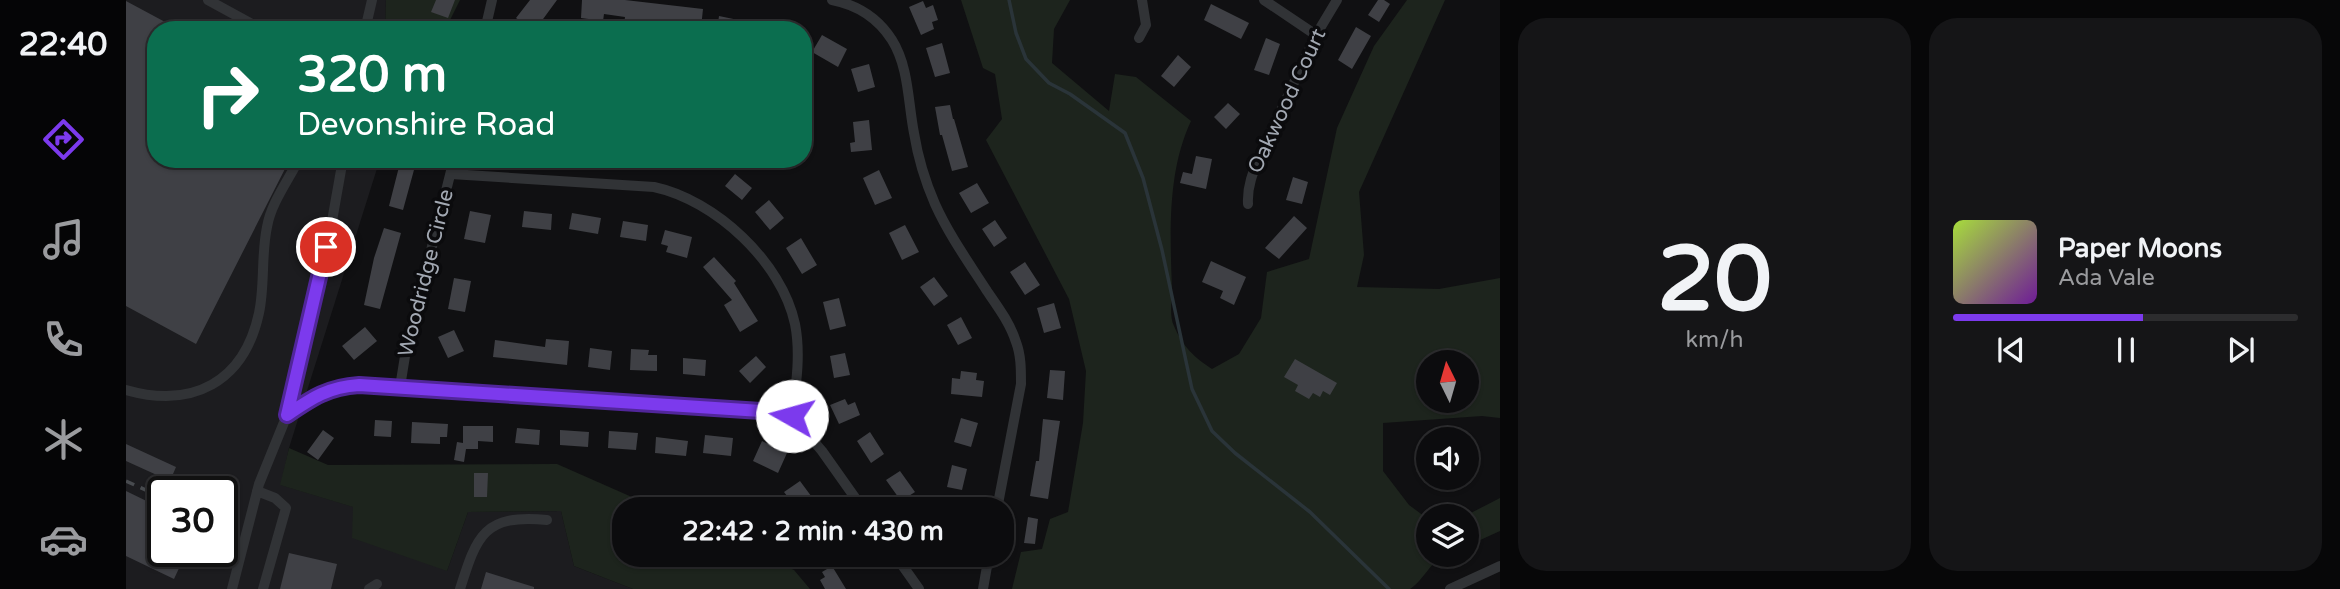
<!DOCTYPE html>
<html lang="en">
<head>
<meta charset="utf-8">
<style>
  :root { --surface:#0c0c0e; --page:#151517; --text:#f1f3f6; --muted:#9a9b9e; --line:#2c2c2e; --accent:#7c3aed }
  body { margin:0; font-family:"Varela Round",sans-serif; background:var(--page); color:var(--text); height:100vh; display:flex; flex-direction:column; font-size:26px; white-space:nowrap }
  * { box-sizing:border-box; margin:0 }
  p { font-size:23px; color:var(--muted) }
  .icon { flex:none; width:38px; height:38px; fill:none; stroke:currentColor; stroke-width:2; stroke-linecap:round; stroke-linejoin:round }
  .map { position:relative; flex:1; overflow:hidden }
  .drawer { display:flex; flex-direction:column; gap:18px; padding:18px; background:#070708; width:840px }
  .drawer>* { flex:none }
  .top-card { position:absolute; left:21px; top:21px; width:665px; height:147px; border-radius:28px; box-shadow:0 2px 5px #0004,0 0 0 2px var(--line); background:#0b6e4f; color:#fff; overflow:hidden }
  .needle { width:46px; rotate:355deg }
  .buttons { position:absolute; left:1290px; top:350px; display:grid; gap:14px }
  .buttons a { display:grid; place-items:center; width:63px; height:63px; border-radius:50%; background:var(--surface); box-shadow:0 2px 5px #0004,0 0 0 2px var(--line); font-size:35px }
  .speed { position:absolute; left:21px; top:476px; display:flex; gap:14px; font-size:35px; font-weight:700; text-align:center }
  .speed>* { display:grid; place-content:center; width:91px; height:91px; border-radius:50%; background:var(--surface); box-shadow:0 2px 5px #0004,0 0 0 2px var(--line); line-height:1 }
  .speed .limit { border:4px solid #111; border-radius:10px; background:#fff; color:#111 }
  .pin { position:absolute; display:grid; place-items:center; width:60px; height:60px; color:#fff; margin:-30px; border:4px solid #fff; border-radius:50%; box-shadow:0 2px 7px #0007 }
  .me { position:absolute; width:77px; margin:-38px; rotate:277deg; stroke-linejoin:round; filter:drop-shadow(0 0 5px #0008) }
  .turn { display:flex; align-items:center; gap:24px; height:147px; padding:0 35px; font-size:32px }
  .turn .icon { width:91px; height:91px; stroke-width:2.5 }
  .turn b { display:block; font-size:49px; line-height:60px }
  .drawer .widget { flex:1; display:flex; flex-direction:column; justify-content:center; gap:10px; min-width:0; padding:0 24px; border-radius:28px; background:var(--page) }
  .drawer .dial { align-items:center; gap:0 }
  .dial b { font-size:91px; line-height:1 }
  .song { display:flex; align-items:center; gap:21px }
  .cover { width:84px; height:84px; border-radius:10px; background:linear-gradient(135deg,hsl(80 70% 55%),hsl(280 70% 35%)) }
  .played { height:7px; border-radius:4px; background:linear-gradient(90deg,var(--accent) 55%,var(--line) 55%) }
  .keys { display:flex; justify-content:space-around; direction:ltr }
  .drawer .tiles { flex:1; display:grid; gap:18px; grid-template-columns:repeat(2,1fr) }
  .trip { position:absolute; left:486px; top:497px; width:402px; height:70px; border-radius:28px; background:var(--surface); box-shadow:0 2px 5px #0004,0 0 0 2px var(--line); font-weight:700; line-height:70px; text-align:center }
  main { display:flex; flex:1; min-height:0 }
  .tab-bar { display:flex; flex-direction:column; width:126px; justify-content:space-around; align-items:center; background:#050506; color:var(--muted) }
  .tab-bar .icon { width:49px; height:49px }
  .tab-bar .on { color:var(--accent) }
  .tab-bar b { font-size:32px; color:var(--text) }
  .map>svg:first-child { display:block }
</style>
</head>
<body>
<main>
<nav class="tab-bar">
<b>22:40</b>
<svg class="icon on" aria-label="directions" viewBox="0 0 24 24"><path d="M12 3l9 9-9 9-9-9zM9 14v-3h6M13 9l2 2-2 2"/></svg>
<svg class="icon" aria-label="music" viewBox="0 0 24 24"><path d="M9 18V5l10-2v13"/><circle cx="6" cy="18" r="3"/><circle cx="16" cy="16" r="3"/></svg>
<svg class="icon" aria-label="phone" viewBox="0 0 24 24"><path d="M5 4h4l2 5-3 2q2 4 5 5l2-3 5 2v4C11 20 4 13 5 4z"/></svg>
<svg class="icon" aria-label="climate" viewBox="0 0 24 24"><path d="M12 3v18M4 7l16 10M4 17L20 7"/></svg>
<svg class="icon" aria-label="car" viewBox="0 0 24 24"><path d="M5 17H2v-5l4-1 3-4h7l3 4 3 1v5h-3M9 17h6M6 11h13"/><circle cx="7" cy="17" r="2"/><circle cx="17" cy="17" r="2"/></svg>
</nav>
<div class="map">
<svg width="1374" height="589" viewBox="0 0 1374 589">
  <rect width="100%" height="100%" fill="#101012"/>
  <path fill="#1c1c1f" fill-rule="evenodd" d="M 0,0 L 260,0 L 259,30 L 30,30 L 30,159 L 254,159 L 163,448 L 155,485 L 228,507 L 321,571 L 342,512 L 435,511 L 448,566 L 507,589 L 0,589 ZM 37,492 L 96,492 L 96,551 L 37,551 Z"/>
  <path fill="#1d241d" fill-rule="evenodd" d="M 260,0 L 334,0 L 319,30 L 259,30 Z
    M 835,0 L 944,0 L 928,29 L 926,63 L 983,111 L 989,74 L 1010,77 L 1065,121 C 1041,172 1044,234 1046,289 C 1046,300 1043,316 1048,326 C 1057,347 1068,357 1086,369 L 1113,354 L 1135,318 L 1141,272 L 1183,259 L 1211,128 L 1248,46 L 1281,0 L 1319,0 L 1233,192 L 1238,255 L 1231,287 L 1313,289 L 1374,278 L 1374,418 L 1356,416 L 1257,423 L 1257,471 L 1283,505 L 1302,519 L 1302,555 L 1321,555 C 1302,563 1300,578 1284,589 L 886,589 L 895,552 L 916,549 L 924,519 L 942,512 L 957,423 L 960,371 L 943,299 L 860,140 L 876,119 L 869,74 L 857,68 ZM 1302,362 L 1340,362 L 1340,401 L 1302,401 Z
    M 163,448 L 202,465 L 431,464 L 533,509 L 499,509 L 499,555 L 635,555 L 668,570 L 684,589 L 507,589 L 448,566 L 435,511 L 342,512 L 321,571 L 226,538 L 227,507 L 154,485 Z
    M 1374,498 L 1374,531 L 1341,546 L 1339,516 Z"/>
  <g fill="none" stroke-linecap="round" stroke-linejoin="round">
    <path stroke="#2a3439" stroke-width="3.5" d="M 883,0 L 890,33 L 900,59 L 923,83 L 944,94 L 999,133 L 1017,178 L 1036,250 L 1066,389 L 1086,431 L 1109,453 L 1184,512 L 1263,589"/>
  </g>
  <path fill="#3f4045" d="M 310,0 L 329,0 L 322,18 L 305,12 Z
    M 404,0 L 431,0 L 409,30 L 406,30 L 390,18 Z
    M 456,0 L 499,0 L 577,9 L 575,28 L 518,20 L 517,28 L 498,25 L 499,17 L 478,14 L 477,21 L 455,18 Z
    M 1252,0 L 1258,0 L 1264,4 L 1253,22 L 1242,15 Z
    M 0,1 L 54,30 L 30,30 L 30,159 L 164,159 L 70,344 L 0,306 Z
    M 797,1 L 800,8 L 807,5 L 812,20 L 806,22 L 808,29 L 795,35 L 783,7 Z
    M 1085,4 L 1123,23 L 1115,39 L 1078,20 Z
    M 593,16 L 622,22 L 621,30 L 591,30 Z
    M 1230,27 L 1245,36 L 1226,69 L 1212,60 Z
    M 696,35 L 721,49 L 712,67 L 686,52 Z
    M 1140,38 L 1154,44 L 1143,75 L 1128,70 Z
    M 816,43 L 824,73 L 809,77 L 800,48 Z
    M 1052,55 L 1065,67 L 1048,87 L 1035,76 Z
    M 743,64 L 749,87 L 732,92 L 725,69 Z
    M 1102,103 L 1114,114 L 1100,129 L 1088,117 Z
    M 824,105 L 827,119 L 828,119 L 842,167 L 826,171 L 816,135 L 814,135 L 809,107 Z
    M 743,120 L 746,150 L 725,152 L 724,143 L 729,142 L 727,122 Z
    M 1070,156 L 1086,159 L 1080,189 L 1054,183 L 1057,172 L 1066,174 Z
    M 275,159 L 291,159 L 277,210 L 263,206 Z
    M 753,170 L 766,198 L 749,205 L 737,178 Z
    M 609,174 L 626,188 L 616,200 L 599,186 Z
    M 1167,177 L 1182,182 L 1176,204 L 1160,200 Z
    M 851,183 L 863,203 L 845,213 L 833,193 Z
    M 643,200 L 658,218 L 644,230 L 629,212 Z
    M 344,211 L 365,215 L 359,243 L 338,239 Z
    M 398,211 L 426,214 L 425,230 L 396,227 Z
    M 446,213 L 475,218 L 472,234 L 443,229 Z
    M 1168,216 L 1181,228 L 1153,259 L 1139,248 Z
    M 869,220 L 881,238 L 868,247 L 856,229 Z
    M 497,221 L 522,225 L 520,241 L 494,237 Z
    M 779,225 L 793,252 L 776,260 L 763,233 Z
    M 258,228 L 275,233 L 254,309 L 238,305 L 248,258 Z
    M 539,230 L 566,237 L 561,258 L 540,252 L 542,246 L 535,244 Z
    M 675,238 L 691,265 L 676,274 L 660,248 Z
    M 588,257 L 610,281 L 608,283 L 632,321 L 614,332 L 598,305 L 606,300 L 577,267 Z
    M 1085,261 L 1120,277 L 1108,305 L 1094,298 L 1097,291 L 1076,282 Z
    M 899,262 L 914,285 L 899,295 L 884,272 Z
    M 808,277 L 822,296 L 808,306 L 794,287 Z
    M 328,278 L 345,281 L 339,312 L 322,309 Z
    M 713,298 L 720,326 L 704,330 L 697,302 Z
    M 928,303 L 935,328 L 918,333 L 911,308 Z
    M 835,317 L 846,338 L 832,345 L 821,325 Z
    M 239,327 L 251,341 L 228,360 L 216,346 Z
    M 328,330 L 338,351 L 322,358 L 312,337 Z
    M 420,339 L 443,341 L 441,365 L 367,357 L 369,340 L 419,347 Z
    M 464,348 L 486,351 L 484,370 L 462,367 Z
    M 505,349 L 523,350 L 522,355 L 531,355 L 531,371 L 504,370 Z
    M 719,353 L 724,375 L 708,378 L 704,356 Z
    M 630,356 L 640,367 L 624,383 L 613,371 Z
    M 557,358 L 580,360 L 579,376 L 557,374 Z
    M 1169,359 L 1211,383 L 1204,395 L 1197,391 L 1194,397 L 1187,393 L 1183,399 L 1169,391 L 1172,385 L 1158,377 Z
    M 924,370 L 939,371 L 937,400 L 921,398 Z
    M 835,371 L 851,373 L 850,380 L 858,381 L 856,397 L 825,394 L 826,378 L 834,379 Z
    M 719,399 L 722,405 L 729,402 L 734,415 L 713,424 L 704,405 Z
    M 835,418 L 852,423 L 845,447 L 828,442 Z
    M 917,419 L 934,421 L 922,499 L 904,496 L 910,461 L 913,461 Z
    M 249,420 L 266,421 L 265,437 L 248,436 Z
    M 286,422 L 322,424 L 321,437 L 314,437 L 314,444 L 285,443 Z
    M 337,426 L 367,426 L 367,442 L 352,441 L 352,449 L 340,449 L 338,462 L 328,460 L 331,442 L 337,443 Z
    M 391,428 L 414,430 L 413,445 L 389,443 Z
    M 197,430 L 208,438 L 192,460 L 181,452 Z
    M 434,430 L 463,432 L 462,447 L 434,445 Z
    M 483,431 L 512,433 L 510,450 L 482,448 Z
    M 744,432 L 758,454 L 745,463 L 731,441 Z
    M 579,435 L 607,438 L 605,456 L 577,453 Z
    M 530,437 L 562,441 L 560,456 L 529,453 Z
    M 636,441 L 661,453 L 652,473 L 627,461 Z
    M 0,444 L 50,467 L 44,481 L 0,461 Z
    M 826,465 L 841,469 L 836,490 L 821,487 Z
    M 774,471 L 789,492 L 775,501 L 760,480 Z
    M 348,473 L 362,473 L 361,497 L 348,497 Z
    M 674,481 L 691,504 L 685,509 L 679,504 L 671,509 L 658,492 Z
    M 0,491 L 37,509 L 37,551 L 61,551 L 48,579 L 0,556 Z
    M 902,517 L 912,519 L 909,544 L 898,543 Z
    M 163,553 L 211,564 L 205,589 L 154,589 Z
    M 706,566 L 720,589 L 699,589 L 694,580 L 699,577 L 696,572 Z
    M 360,572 L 408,587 L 408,589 L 355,589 Z"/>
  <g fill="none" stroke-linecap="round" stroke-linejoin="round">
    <path stroke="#313336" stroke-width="10" d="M 82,0 L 137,30
      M 706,0 C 732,5 752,18 766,40 C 783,67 782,103 788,133 C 792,158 799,181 809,204 C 823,235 843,263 861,291 C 872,307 884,323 890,342 C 895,355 895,369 895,384 L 871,509
      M 1138,0 L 1190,35
      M 239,30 L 246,0
      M 359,30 L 366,0
      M 1013,38 L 1020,25 L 1016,0
      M 325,174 L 528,187 C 589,200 656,262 669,324 C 675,354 670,386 666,416 L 696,451 L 737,509
      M 1122,204 C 1121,186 1127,172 1134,156 L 1190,35 L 1211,0
      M 274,387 L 280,350 L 328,159
      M 0,390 C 67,409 118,382 133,313 C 139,285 135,255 141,227 C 145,203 162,181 173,159
      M 161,415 C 186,399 202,387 233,385 L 635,411 L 666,416
      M 131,491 L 149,498 L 160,508 L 137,589
      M 769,555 L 793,589
      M 106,589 L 133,484 L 161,415 L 206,221 L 217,159
      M 243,589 L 251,584
      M 334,589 C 351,535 358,514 421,520
      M 857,589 L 863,555
      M 1324,589 L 1374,566"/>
    <path stroke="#484b4f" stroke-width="3.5" stroke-dasharray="9 7" stroke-linecap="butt" d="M 0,481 L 37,498"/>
  </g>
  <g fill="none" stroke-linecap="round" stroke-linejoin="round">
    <g stroke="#51269a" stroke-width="18">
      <path id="route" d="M 200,247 L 161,415 C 186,398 202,387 233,385 L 635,411 L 666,416"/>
    </g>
    <use href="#route" stroke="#7c3aed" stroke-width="12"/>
  </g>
  <g text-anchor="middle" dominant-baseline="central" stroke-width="7" stroke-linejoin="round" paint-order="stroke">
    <g font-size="21" fill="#a2a8b2" stroke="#0b0b0d">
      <text transform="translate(1161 101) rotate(-65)">Oakwood Court</text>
      <text transform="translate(300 273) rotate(-76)">Woodridge Circle</text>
    </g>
  </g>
</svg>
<div class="buttons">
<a><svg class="needle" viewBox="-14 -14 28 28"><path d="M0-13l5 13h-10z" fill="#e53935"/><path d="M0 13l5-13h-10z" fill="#9a9b9e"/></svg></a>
<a><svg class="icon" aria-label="sound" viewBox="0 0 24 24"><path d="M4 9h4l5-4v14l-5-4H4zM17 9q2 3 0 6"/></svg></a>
<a><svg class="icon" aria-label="layers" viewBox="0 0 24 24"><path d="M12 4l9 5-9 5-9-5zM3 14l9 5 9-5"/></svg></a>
</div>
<div class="speed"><div class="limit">30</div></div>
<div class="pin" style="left:200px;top:247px;background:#d93025"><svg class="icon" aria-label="arrive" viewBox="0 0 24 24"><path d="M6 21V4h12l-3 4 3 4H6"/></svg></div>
<svg class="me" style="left:666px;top:416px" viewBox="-20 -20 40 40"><circle r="19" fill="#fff"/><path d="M0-13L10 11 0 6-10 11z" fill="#7c3aed"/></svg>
<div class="trip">22:42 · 2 min · 430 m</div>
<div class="top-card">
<div class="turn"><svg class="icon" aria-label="right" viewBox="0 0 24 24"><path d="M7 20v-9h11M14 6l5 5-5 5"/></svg><div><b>320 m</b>Devonshire Road</div></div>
</div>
</div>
<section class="drawer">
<div class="tiles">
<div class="widget dial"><b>20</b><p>km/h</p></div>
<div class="widget">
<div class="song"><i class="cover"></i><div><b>Paper Moons</b><p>Ada Vale</p></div></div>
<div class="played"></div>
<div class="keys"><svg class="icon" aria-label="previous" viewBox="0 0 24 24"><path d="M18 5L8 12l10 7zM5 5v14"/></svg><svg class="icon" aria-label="pause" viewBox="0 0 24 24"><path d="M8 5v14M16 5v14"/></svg><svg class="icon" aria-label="next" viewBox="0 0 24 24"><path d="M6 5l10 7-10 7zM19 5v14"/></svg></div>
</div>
</div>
</section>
</main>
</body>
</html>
